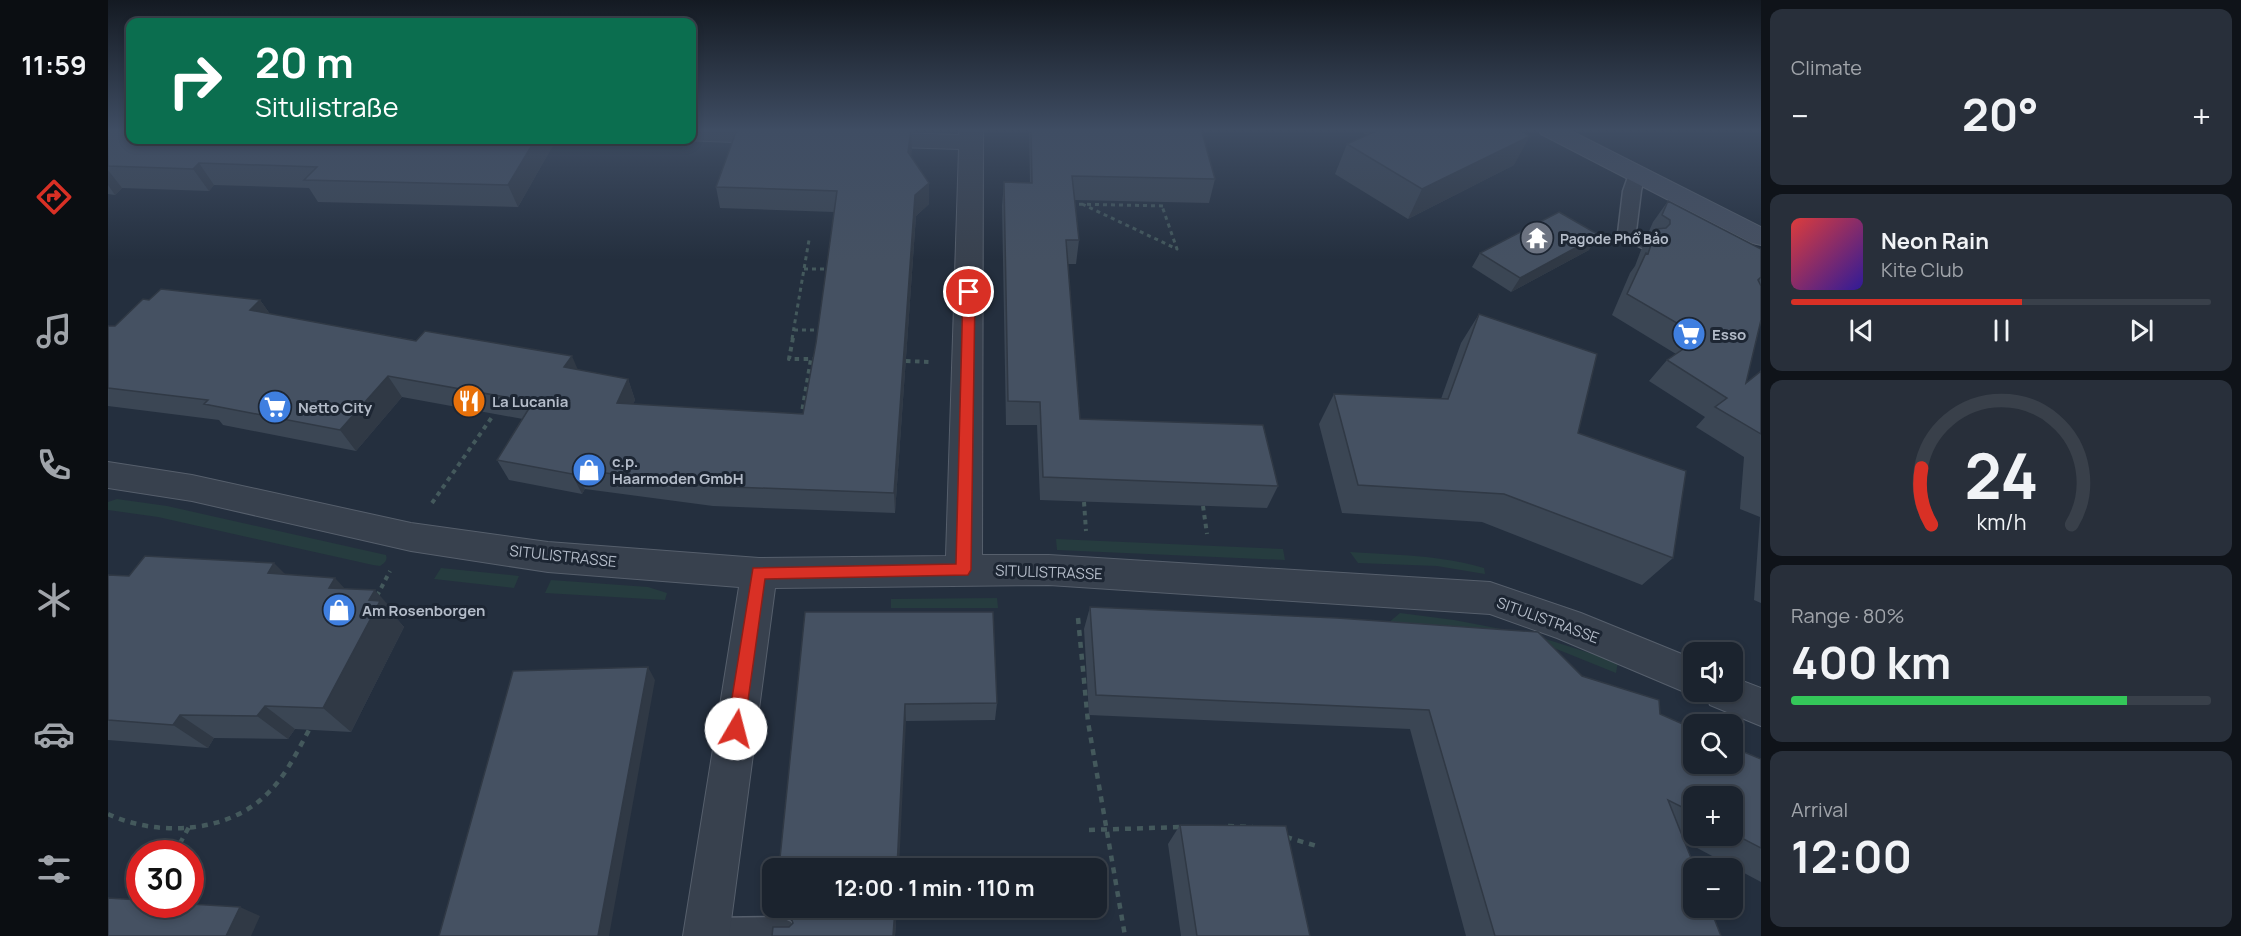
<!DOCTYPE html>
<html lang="en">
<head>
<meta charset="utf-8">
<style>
  :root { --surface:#1b232e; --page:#282f3a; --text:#f1f3f6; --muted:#a0a4aa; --line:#39404a; --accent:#d93025 }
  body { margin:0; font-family:Manrope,sans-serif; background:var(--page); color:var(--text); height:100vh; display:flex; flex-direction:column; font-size:22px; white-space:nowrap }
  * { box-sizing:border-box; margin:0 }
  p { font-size:20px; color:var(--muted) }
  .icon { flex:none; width:33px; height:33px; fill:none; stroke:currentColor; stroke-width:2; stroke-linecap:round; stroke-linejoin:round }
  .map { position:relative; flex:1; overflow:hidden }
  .panel { display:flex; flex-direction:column; gap:9px; padding:9px; background:#0f1319; width:480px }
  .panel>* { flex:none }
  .top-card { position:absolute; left:18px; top:18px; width:570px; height:126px; border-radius:12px; box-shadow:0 3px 9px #0003,0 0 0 2px var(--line); background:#0b6e4f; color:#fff; overflow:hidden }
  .tools { position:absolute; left:1575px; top:642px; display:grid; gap:12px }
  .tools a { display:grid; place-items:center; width:60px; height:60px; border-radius:12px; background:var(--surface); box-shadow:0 3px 9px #0003,0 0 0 2px var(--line); font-size:30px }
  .speed { position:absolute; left:18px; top:840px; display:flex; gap:12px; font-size:30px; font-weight:700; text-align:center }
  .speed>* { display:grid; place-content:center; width:78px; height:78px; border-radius:50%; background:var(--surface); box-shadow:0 3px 9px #0003,0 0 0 2px var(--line); line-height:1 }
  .speed .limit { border:9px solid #d22; background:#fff; color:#111 }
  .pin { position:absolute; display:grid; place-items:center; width:51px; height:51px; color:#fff; margin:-26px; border:3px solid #fff; border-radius:50%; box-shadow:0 2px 6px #0007 }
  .me { position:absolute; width:66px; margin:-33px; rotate:8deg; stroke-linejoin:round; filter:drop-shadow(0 0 4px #0008) }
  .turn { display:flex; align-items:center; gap:21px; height:126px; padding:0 30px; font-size:27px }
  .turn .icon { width:78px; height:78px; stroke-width:2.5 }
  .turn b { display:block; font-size:42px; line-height:51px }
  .big { font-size:45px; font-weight:700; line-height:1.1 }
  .panel .widget { flex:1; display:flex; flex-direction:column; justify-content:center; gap:9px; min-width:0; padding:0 21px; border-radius:12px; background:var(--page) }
  .panel .dial { align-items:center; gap:0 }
  .dial svg { height:156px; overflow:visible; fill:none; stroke:var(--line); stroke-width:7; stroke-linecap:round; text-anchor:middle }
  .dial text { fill:var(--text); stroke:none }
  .song { display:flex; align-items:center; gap:18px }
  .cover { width:72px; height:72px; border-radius:9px; background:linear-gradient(135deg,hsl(0 70% 55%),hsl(250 70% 35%)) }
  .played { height:6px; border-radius:3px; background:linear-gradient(90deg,var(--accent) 55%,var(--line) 55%) }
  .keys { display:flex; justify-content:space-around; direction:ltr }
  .heat { display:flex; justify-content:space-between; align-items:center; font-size:33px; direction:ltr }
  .charge { height:9px; border-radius:4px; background:linear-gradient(90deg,#34c759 80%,var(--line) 0) }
  .trip { position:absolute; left:654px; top:858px; width:345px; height:60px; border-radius:12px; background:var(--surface); box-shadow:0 3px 9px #0003,0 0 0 2px var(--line); font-weight:700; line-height:60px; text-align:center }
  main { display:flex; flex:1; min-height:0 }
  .tab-bar { display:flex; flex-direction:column; width:108px; justify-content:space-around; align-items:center; background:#0b0e12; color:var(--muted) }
  .tab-bar .icon { width:42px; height:42px }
  .tab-bar .on { color:var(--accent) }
  .tab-bar b { font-size:27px; color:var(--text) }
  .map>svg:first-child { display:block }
</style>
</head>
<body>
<main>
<nav class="tab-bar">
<b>11:59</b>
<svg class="icon on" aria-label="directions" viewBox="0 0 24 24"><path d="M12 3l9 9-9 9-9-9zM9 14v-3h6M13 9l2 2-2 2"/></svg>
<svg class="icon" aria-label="music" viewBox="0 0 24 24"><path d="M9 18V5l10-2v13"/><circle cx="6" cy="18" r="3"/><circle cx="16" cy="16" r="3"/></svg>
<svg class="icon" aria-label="phone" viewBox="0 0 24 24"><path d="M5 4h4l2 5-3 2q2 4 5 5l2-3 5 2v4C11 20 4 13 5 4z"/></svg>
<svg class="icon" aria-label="climate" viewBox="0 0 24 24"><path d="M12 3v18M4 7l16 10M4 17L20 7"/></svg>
<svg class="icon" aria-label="car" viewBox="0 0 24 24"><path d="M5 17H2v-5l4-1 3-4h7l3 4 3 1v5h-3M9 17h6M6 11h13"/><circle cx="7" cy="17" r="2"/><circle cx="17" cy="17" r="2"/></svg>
<svg class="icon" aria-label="filters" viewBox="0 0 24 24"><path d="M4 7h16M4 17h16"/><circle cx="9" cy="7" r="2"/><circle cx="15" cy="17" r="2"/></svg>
</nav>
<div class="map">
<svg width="1653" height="936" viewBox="0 0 1653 936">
  <rect width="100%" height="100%" fill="#242f3e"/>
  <path fill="#263c3f" d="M 9,499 L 59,506 L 278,555 C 280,561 276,563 272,566 L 265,565 L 50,517 L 0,510 L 0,502 Z
    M 948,539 L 1175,549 L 1177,560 L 949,550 Z
    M 1242,552 C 1287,555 1333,555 1376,568 L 1377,574 L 1329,566 L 1250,563 Z
    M 333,568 L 411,576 L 406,588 L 326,579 Z
    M 443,580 L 540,587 L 559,593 L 557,600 L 437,593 Z
    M 889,598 L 890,608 L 783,608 L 783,599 Z
    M 1292,613 L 1346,620 L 1425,635 L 1510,662 L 1508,673 L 1441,646 L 1279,624 Z"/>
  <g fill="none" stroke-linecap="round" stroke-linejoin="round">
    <g stroke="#565f6c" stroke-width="3">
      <path id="service" d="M 1529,169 L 1537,174 L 1533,191 L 1528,231 L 1545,243 L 1542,247 L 1536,249 L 1513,237 L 1510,233 L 1515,191 L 1521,174 Z
        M 672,917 L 683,922 L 688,933 L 687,936 L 583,936 L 582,934 L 587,923 L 598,918 Z"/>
    </g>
    <g stroke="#565f6c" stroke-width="2">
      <path id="minor" d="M 584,129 L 672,130 L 680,132 L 684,137 L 680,142 L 672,144 L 576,140 L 584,140 Z
        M 851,129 L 875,129 L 874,555 L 941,555 L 1382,582 L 1473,613 L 1586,659 L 1586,692 L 1624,692 L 1624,677 L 1653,688 L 1653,726 L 1602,705 L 1596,692 L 1586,696 L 1449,638 L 1382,614 L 941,585 L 667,588 L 621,936 L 575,936 L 631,587 L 440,572 L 303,551 L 84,501 L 0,488 L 0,462 L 84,475 L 303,523 L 440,542 L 651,558 L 838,556 L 851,149 L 759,146 L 751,144 L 747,139 L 751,134 L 759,132 L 851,135 Z"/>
    </g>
    <g stroke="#565f6c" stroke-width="2">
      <path id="secondary" d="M 1430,129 L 1459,129 L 1653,227 L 1653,245 L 1644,243 L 1433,134 Z"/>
    </g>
    <path stroke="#44595c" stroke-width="3" stroke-dasharray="4 4" stroke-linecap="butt" d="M 963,204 L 1058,206
      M 974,204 L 1069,249 L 1054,206
      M 696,269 L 721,269
      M 686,330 L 715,330
      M 684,339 L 701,240"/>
    <path stroke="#44595c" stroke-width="4" stroke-dasharray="4.5 4.5" stroke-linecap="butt" d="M 685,338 L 681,359 L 710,359
      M 798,361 L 822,362
      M 693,418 L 703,359
      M 976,502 L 978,531
      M 324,503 L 384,417
      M 1095,506 L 1099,534
      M 269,596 L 282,571"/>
    <path stroke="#44595c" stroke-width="4.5" stroke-dasharray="6 6" stroke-linecap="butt" d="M 970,618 L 980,722 L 1017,936
      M 0,814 C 49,837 121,834 161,792 C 178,775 189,752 201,730
      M 1120,826 L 1145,827
      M 981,830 L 1073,827
      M 1178,837 L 1212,847
      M 66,854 L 81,827"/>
    <use href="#service" fill="#38414e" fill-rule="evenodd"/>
    <use href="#minor" fill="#38414e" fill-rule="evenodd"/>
    <use href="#secondary" fill="#465061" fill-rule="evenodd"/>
  </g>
  <path fill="#3b4654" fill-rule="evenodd" d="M 0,129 L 448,140 L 410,207 L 210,202 L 201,188 L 106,185 L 101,191 L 14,188 L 7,195 L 0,194 Z
    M 629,129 L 807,129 L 806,132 L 803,132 L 803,156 L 821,183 L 821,204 L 808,216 L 787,513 L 605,506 L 477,489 L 474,494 L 401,480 L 389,460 L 415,419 L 294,397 L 248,451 L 115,425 L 111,420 L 0,406 L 0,326 L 7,326 L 41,300 L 152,300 L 162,314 L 520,379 L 527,400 L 525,404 L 695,414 L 708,343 L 726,212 L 612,208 L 608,187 Z
    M 921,129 L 1093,129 L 1107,179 L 1101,203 L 966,200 L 971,240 L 968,264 L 960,264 L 972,419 L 1170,486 L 1159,508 L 932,500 L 929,425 L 898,425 L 894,206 L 896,182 L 922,183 Z
    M 1249,129 L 1410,129 L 1406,165 L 1300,219 L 1227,174 L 1239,144 L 1259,135 Z
    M 1560,201 L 1653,249 L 1653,320 L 1638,383 L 1653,371 L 1653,603 L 1646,600 L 1652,517 L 1632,509 L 1636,457 L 1588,427 L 1597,417 L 1541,381 L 1559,360 L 1568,354 L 1504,315 L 1522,273 L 1527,266 L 1533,250 L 1542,238 L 1539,236 L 1545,222 Z
    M 1481,250 L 1403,292 L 1364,267 L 1372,253 Z
    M 1371,314 L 1470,433 L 1565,558 L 1534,585 L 1374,522 L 1234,513 L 1211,424 L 1226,394 L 1333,399 L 1353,343 Z
    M 0,575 L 21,576 L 178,575 L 237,589 L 290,616 L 289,619 L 296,627 L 243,732 L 187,729 L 180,739 L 106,738 L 100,748 L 0,740 Z
    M 982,607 L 1474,676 L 1552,714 L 1653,759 L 1653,882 L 1576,841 L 1613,936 L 1358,936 L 1302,729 L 981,715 L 976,629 ZM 1586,796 L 1624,796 L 1624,836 L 1586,836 Z
    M 697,612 L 889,703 L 887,720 L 798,721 Z
    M 1072,825 L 1202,936 L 1073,936 L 1060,844 Z
    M 670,908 L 789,908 L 787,936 L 664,936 L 681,927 L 685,923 L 684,920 L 674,915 Z"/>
  <path fill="#303945" d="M 803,129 L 804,150 L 801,172 L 800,152 Z
    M 1422,136 L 1406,165 L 1300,219 L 1314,189 Z
    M 427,140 L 448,140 L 410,207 L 400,185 Z
    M 91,163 L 106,185 L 101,191 L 85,169 Z
    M 0,170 L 14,188 L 7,195 L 0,185 Z
    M 821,183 L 821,204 L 808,216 L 787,513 L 786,493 L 807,195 Z
    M 1491,235 L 1481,250 L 1403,292 L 1412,278 Z
    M 152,300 L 167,321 L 142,310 Z
    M 464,356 L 473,377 L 456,367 Z
    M 280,376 L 294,397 L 248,451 L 232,430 Z
    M 520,379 L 527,400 L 517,424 L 509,403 Z
    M 467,469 L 477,489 L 474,494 L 464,474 Z
    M 166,563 L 193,590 L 160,573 Z
    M 227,578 L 252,605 L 221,588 Z
    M 267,590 L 290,616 L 289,619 L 296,627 L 243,732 L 215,708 L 261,600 Z
    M 540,667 L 547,680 L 501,936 L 490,936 Z
    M 797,704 L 798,721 L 791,868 L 789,868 Z
    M 157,706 L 187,729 L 180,739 L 149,716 Z
    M 72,715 L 106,738 L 100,748 L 65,725 Z
    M 132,907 L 152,916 L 143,936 L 118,936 Z
    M 787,908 L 789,908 L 787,936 L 785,936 Z"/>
  <path fill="#455162" stroke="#303945" stroke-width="1.5" d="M 0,129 L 22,129 L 22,140 L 427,140 L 400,185 L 196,180 L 209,167 L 91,163 L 85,169 L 0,166 Z
    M 629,129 L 803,129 L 800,152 L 821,183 L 807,195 L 786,493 L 599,486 L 467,469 L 464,474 L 389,460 L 425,402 L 280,376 L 232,430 L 96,404 L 100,400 L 0,388 L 0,326 L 7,326 L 35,299 L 41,300 L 53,289 L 152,300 L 142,310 L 308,341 L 317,331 L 464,356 L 456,367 L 520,379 L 509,403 L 695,414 L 708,343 L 729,191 L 608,187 Z
    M 923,129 L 1093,129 L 1107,179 L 964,176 L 971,240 L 958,240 L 972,419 L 1155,425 L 1170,486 L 935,477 L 932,402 L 900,401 L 896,182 L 924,183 Z
    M 1272,129 L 1410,129 L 1422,136 L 1314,189 L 1239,144 Z
    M 1560,201 L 1653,249 L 1653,277 L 1650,280 L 1653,286 L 1653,320 L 1638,383 L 1653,371 L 1653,434 L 1607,407 L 1619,398 L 1559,360 L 1593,337 L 1519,294 L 1538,253 L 1540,254 L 1548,229 L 1558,228 L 1562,224 L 1562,220 L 1554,215 Z
    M 1451,212 L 1491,235 L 1412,278 L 1372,253 Z
    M 1371,314 L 1489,354 L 1470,433 L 1578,471 L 1565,558 L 1396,494 L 1250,485 L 1226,394 L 1340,399 Z
    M 37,556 L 166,563 L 160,573 L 227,578 L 221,588 L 267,590 L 261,600 L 272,601 L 215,708 L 157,706 L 149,716 L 72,715 L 65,725 L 0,720 L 0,575 L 21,576 Z
    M 982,607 L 1229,618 L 1430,632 L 1474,676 L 1551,700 L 1552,714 L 1586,729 L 1586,764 L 1624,764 L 1624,747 L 1653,759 L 1653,848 L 1624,833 L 1624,796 L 1586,796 L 1586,813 L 1560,800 L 1587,868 L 1586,868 L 1586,908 L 1602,908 L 1613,936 L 1387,936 L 1321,710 L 988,695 Z
    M 697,612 L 885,612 L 889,703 L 797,704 L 789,868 L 671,868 Z
    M 540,667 L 490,936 L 331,936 L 405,671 Z
    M 1072,825 L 1178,826 L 1202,936 L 1089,936 Z
    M 0,898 L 32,900 L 32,904 L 82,904 L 132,907 L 118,936 L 0,936 Z
    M 675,908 L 787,908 L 785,936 L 664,936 L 665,927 L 681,927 L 685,923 L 680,910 Z"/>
  <linearGradient id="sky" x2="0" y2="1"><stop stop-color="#141a22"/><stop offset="0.5" stop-color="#3f4d63"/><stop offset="1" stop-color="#3f4d63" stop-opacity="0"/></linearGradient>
  <rect width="1653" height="260" fill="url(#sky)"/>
  <path fill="#d93025" stroke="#8d1f18" stroke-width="1.5" d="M 861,288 L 867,292 L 863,570 L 860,575 L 657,579 L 636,729 L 634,735 L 628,737 L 622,735 L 619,729 L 645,568 L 848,564 L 855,292 Z"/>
  <defs>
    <g id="temple-disc" transform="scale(1.725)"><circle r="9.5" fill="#6b7280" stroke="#1d2633"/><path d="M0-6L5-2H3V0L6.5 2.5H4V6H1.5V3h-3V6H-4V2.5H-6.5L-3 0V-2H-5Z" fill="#fff"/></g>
    <g id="supermarket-disc" transform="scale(1.725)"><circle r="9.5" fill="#3f7fe0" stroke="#1d2633"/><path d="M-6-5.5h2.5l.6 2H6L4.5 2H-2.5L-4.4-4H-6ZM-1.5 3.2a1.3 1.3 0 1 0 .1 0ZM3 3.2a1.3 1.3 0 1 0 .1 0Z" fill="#fff"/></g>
    <g id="restaurant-disc" transform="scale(1.725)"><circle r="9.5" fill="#e8710a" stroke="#1d2633"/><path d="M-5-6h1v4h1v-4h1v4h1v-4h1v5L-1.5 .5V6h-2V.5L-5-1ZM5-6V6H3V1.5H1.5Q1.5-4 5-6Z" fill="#fff"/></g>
    <g id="shop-disc" transform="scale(1.725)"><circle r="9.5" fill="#3f7fe0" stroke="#1d2633"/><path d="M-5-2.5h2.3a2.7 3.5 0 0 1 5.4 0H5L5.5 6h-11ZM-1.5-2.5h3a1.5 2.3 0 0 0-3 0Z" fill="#fff"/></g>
  </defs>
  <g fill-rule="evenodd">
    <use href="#temple-disc" x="1429" y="238"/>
    <use href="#supermarket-disc" x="1581" y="334"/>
    <use href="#restaurant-disc" x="361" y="401"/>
    <use href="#supermarket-disc" x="167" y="407"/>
    <use href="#shop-disc" x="481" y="470"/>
    <use href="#shop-disc" x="231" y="610"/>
  </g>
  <g text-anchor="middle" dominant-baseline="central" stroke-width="6" stroke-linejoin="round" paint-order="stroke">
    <g font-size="14" font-weight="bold" fill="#b4bcc9" stroke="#1d2633" text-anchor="start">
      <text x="1452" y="238">Pagode Phổ Bảo</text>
    </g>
    <g font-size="15" font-weight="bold" fill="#b4bcc9" stroke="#1d2633" text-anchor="start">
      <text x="1604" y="334">Esso</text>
      <text x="384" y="401">La Lucania</text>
      <text x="190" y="407">Netto City</text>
      <text x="504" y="461">c.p.<tspan x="504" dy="17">Haarmoden GmbH</tspan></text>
      <text x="254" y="610">Am Rosenborgen</text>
    </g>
    <g font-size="15" fill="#b4bcc9" stroke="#1d2633">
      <text transform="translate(455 556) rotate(6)">SITULISTRASSE</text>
      <text transform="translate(941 572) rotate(2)">SITULISTRASSE</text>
      <text transform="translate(1440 620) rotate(20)">SITULISTRASSE</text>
    </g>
  </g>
</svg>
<div class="tools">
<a><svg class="icon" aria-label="sound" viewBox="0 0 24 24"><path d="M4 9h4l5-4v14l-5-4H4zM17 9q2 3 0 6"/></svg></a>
<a><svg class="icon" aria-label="search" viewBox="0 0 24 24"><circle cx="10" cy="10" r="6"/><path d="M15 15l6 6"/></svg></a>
<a>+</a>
<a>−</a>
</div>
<div class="speed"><div class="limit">30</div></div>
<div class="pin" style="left:861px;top:292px;background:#d93025"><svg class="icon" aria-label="arrive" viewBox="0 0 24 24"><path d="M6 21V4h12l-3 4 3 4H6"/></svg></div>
<svg class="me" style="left:628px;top:729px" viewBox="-20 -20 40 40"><circle r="19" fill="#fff"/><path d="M0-13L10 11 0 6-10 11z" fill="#d93025"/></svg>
<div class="trip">12:00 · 1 min · 110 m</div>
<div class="top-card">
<div class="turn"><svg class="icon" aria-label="right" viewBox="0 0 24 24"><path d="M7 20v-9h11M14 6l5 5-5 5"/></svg><div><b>20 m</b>Situlistraße</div></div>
</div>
</div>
<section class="panel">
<div class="widget"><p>Climate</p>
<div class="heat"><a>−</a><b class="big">20°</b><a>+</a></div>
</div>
<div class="widget">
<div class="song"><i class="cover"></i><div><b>Neon Rain</b><p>Kite Club</p></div></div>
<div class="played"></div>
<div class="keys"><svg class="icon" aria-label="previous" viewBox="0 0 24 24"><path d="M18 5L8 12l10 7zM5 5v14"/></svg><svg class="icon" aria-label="pause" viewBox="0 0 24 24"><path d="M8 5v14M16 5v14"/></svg><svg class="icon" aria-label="next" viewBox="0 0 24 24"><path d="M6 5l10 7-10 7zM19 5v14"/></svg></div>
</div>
<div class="widget dial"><svg viewBox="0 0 100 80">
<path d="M14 69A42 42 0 1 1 86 69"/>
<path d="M14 69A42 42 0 0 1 9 40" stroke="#d93025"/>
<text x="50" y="56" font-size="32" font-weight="700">24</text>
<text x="50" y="72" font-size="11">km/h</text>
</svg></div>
<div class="widget"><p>Range · 80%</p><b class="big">400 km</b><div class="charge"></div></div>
<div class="widget"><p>Arrival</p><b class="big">12:00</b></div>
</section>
</main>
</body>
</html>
